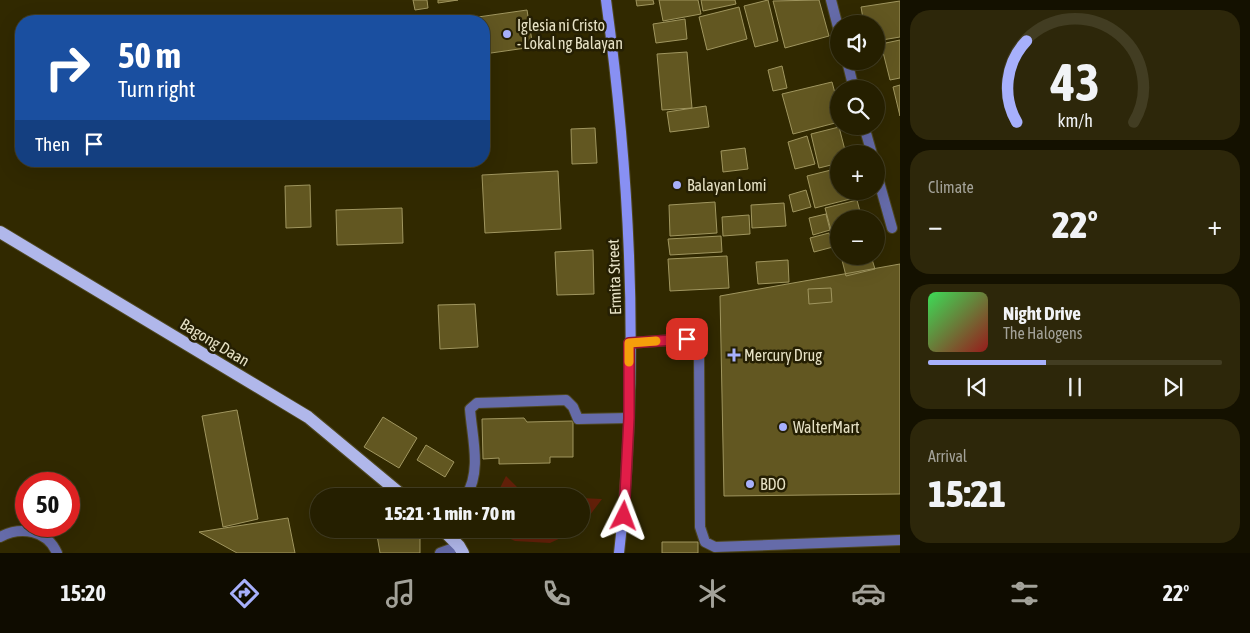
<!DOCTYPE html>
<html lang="en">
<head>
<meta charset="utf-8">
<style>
  :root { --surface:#251f00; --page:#2d270a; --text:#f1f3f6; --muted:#a3a299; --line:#423d22; --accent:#a7b0fc }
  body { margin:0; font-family:"Asap Condensed",sans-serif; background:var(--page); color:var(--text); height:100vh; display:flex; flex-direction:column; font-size:19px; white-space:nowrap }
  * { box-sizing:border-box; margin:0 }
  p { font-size:16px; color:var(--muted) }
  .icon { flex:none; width:28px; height:28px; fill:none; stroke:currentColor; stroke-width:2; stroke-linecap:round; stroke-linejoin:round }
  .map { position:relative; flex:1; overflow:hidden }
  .side { display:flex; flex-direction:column; gap:10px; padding:10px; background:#141100; width:350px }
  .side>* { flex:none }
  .banner { position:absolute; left:15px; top:15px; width:475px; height:152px; border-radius:20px; box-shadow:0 5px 20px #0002,0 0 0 1px var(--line); background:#1a4fa0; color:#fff; overflow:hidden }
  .fabs { position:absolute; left:830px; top:15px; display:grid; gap:10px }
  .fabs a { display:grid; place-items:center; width:55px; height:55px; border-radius:50%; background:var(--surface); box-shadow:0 5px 20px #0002,0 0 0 1px var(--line); font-size:25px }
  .speed { position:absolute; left:15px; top:472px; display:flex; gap:10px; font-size:25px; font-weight:700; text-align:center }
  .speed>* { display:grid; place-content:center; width:65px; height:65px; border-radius:50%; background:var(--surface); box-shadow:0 5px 20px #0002,0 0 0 1px var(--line); line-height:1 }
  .speed .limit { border:8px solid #d22; background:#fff; color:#111 }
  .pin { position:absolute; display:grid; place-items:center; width:42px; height:42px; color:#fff; margin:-21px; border-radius:10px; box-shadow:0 2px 8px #0006 }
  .me { position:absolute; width:55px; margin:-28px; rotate:3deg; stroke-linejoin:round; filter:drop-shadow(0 0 4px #0008) }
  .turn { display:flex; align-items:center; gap:18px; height:105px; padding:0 20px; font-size:22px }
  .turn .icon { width:65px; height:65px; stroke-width:2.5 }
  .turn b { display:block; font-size:35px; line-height:42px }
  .then { display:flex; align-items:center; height:48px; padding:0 20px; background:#0003; gap:10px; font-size:19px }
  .big { font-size:38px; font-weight:800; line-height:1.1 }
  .side .card { flex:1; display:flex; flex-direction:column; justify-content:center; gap:8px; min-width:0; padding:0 18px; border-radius:20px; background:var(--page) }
  .side .dial { align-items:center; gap:0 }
  .dial svg { height:130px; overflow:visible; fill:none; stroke:var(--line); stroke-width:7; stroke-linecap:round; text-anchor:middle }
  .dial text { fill:var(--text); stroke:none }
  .song { display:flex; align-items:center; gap:15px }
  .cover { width:60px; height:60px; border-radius:8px; background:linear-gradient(135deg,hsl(130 70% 55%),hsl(0 70% 35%)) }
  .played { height:5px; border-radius:2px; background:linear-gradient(90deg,var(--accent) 40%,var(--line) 40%) }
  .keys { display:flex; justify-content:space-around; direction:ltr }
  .heat { display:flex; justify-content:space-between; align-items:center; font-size:28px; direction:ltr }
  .trip { position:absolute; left:310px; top:488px; width:280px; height:50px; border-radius:25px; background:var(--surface); box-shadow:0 5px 20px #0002,0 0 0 1px var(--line); font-weight:800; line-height:50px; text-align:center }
  .tab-bar { display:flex; height:80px; justify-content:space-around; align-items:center; background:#0f0c00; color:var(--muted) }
  .tab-bar .icon { width:35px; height:35px }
  .tab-bar .current { color:var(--accent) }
  .tab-bar b { font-size:22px; color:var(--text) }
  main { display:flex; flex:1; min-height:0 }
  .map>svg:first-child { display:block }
</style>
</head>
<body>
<main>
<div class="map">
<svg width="900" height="553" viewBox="0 0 900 553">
  <rect width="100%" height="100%" fill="#312900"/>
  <path fill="#632009" d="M 506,476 L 526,496 L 496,496 Z
    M 581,498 L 602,499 L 581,527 Z
    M 490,529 L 580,529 L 550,543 L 515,541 Z"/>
  <path fill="#625721" stroke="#a0965f" d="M 413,0 L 427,0 L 428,8 L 415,10 Z
    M 438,0 L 458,0 L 438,3 Z
    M 636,0 L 653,0 L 654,4 L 637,6 Z
    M 659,0 L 698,0 L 701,14 L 663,21 Z
    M 701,0 L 735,0 L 736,4 L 703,11 Z
    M 768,0 L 778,41 L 755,47 L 744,6 Z
    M 819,0 L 829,36 L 785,48 L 773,1 Z
    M 900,1 L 900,37 L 876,41 L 876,24 L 864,24 L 861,7 Z
    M 739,7 L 747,39 L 707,50 L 699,17 Z
    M 527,10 L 533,47 L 484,54 L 484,21 L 450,21 Z
    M 685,19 L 687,39 L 656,43 L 653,24 Z
    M 900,40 L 900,78 L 890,80 L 881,44 Z
    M 687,52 L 692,108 L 662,110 L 657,54 Z
    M 782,66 L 787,88 L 773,91 L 768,70 Z
    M 832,82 L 839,108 L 839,122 L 793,134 L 782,94 Z
    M 900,85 L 900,116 L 893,87 Z
    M 706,106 L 709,127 L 670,132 L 667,112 Z
    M 839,127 L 846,154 L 839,154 L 839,163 L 819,168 L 811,134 Z
    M 595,128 L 597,163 L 572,164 L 571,129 Z
    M 807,136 L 815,164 L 795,169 L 788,142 Z
    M 745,148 L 748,169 L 723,172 L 721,151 Z
    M 839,168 L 839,191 L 856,191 L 858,197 L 815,208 L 807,176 Z
    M 558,171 L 561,229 L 485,233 L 482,175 Z
    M 310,185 L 311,227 L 286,228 L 285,186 Z
    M 806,190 L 811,207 L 793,212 L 789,195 Z
    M 857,200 L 862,219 L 839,219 L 839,244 L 835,245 L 825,208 Z
    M 715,202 L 717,233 L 670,236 L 669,205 Z
    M 784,203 L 786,226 L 752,228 L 751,205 Z
    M 402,208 L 403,243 L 337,245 L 336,210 Z
    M 826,214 L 830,230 L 813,235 L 809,218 Z
    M 749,215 L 750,234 L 723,236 L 722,217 Z
    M 829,233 L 833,247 L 814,252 L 810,238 Z
    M 721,236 L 722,252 L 670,255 L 668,239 Z
    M 593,250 L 594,294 L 557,295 L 555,252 Z
    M 727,256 L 729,288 L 670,291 L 668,259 Z
    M 841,256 L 871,256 L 875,269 L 846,276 Z
    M 788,260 L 789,282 L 758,284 L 756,262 Z
    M 900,264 L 900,494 L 724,496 L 720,296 Z
    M 831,288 L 832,302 L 809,304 L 808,289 Z
    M 475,304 L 478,347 L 440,349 L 438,305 Z
    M 237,410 L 258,519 L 223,527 L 202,416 Z
    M 383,417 L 417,438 L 399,468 L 364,447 Z
    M 524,418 L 527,422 L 573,421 L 573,457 L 550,457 L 550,463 L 499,464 L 499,458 L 483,459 L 482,419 Z
    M 426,445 L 454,462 L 445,477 L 417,460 Z
    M 288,518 L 295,553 L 237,553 L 199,532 Z
    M 376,529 L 409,529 L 420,537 L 420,553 L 380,553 Z
    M 662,542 L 698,542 L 698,553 L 662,553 Z"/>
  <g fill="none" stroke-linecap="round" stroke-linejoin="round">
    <g stroke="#4e4720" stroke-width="12">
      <path id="lane" d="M 629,343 L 687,339 L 699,350 L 700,527 L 705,542 L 715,547 L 900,540
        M 466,496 C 482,471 472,437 470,409 L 477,403 L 566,400 L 573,407 L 578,419 L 629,418
        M 0,537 C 21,526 47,530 57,553"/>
    </g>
    <g stroke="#4e4720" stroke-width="12">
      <path id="street" d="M 831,0 L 839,31
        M 847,61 L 854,89
        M 864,126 L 872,154
        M 876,171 L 892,228
        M 440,553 L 459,546"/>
    </g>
    <g stroke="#4e4720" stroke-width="12">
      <path id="secondary" d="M 606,0 C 631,182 640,370 619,553"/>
    </g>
    <g stroke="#4e4720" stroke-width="14">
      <path id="primary" d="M 0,232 L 308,417 L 403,496
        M 442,529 L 459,546 L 463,553"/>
    </g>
    <use href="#lane" stroke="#656ba9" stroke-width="10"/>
    <use href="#street" stroke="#656ba9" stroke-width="10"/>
    <use href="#secondary" stroke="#8890f3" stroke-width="10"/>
    <use href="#primary" stroke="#b0b7ea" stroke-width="12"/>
  </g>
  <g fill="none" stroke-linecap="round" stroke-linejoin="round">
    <g stroke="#92132f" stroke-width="12">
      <path id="route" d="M 624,516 L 629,418 L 629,343 L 687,339"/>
    </g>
    <use href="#route" stroke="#e11d48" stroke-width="9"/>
    <path stroke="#f59e0b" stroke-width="9" d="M 629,362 L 629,343 L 656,341"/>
  </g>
  <g fill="#a7b0fc" stroke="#251f03" stroke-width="2">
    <circle cx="507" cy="34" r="5"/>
    <circle cx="677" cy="185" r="5"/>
    <path d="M731.5 347.5h5v5h5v5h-5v5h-5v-5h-5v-5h5z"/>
    <circle cx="783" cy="427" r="5"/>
    <circle cx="750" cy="484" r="5"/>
  </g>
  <g text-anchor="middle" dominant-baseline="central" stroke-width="5" stroke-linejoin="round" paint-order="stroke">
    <g font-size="16" fill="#e7e2c6" stroke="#251f03" text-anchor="start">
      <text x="517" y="25">Iglesia ni Cristo<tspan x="517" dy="18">- Lokal ng Balayan</tspan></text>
      <text x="687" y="185">Balayan Lomi</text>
      <text x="744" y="355">Mercury Drug</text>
      <text x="793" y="427">WalterMart</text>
      <text x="760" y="484">BDO</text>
    </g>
    <g font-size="16" fill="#e7e2c6" stroke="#251f03">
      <text transform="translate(614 277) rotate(-92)">Ermita Street</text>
      <text transform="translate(215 342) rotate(31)">Bagong Daan</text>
    </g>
  </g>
</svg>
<div class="fabs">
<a><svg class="icon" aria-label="sound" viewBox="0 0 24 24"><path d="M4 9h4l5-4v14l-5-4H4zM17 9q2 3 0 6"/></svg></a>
<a><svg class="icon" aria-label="search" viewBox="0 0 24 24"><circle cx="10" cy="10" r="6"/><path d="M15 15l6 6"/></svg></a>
<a>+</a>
<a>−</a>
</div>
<div class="speed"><div class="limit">50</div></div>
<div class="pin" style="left:687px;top:339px;background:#d93025"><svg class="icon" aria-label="arrive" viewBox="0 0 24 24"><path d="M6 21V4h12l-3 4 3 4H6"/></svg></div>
<svg class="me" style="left:624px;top:516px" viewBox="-20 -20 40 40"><path d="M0-17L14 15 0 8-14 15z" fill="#e11d48" stroke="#fff" stroke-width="4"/></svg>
<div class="trip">15:21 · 1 min · 70 m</div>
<div class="banner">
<div class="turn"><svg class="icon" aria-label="right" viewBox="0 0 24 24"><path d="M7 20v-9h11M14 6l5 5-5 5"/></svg><div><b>50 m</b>Turn right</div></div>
<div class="then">Then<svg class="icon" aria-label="arrive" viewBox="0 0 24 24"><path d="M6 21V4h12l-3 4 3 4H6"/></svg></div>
</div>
</div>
<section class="side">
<div class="card dial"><svg viewBox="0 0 100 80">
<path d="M14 69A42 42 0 1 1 86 69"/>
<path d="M14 69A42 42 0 0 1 20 19" stroke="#a7b0fc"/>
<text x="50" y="56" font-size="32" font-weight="700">43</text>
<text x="50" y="72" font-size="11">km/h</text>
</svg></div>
<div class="card"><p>Climate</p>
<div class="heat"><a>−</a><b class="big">22°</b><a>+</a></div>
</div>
<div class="card">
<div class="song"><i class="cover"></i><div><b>Night Drive</b><p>The Halogens</p></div></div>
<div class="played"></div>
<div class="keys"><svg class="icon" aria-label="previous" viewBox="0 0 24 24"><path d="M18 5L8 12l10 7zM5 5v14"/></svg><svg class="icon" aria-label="pause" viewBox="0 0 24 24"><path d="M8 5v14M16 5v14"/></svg><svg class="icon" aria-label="next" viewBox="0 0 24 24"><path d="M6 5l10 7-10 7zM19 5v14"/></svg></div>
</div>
<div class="card"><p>Arrival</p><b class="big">15:21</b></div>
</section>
</main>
<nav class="tab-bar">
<b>15:20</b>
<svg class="icon current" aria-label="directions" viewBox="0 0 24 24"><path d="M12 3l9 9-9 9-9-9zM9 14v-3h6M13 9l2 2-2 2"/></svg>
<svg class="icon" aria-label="music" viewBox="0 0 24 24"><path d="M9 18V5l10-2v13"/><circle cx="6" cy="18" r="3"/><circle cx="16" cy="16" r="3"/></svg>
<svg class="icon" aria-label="phone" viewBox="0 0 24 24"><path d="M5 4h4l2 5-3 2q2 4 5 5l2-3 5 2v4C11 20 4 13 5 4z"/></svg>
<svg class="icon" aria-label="climate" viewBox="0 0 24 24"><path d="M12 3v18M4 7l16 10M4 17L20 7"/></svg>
<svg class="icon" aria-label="car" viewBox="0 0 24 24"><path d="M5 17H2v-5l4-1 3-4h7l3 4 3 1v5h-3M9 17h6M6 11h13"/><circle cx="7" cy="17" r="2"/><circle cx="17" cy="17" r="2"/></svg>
<svg class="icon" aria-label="filters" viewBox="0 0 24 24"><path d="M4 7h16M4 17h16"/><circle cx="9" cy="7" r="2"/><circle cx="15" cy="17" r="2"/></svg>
<b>22°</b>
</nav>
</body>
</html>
